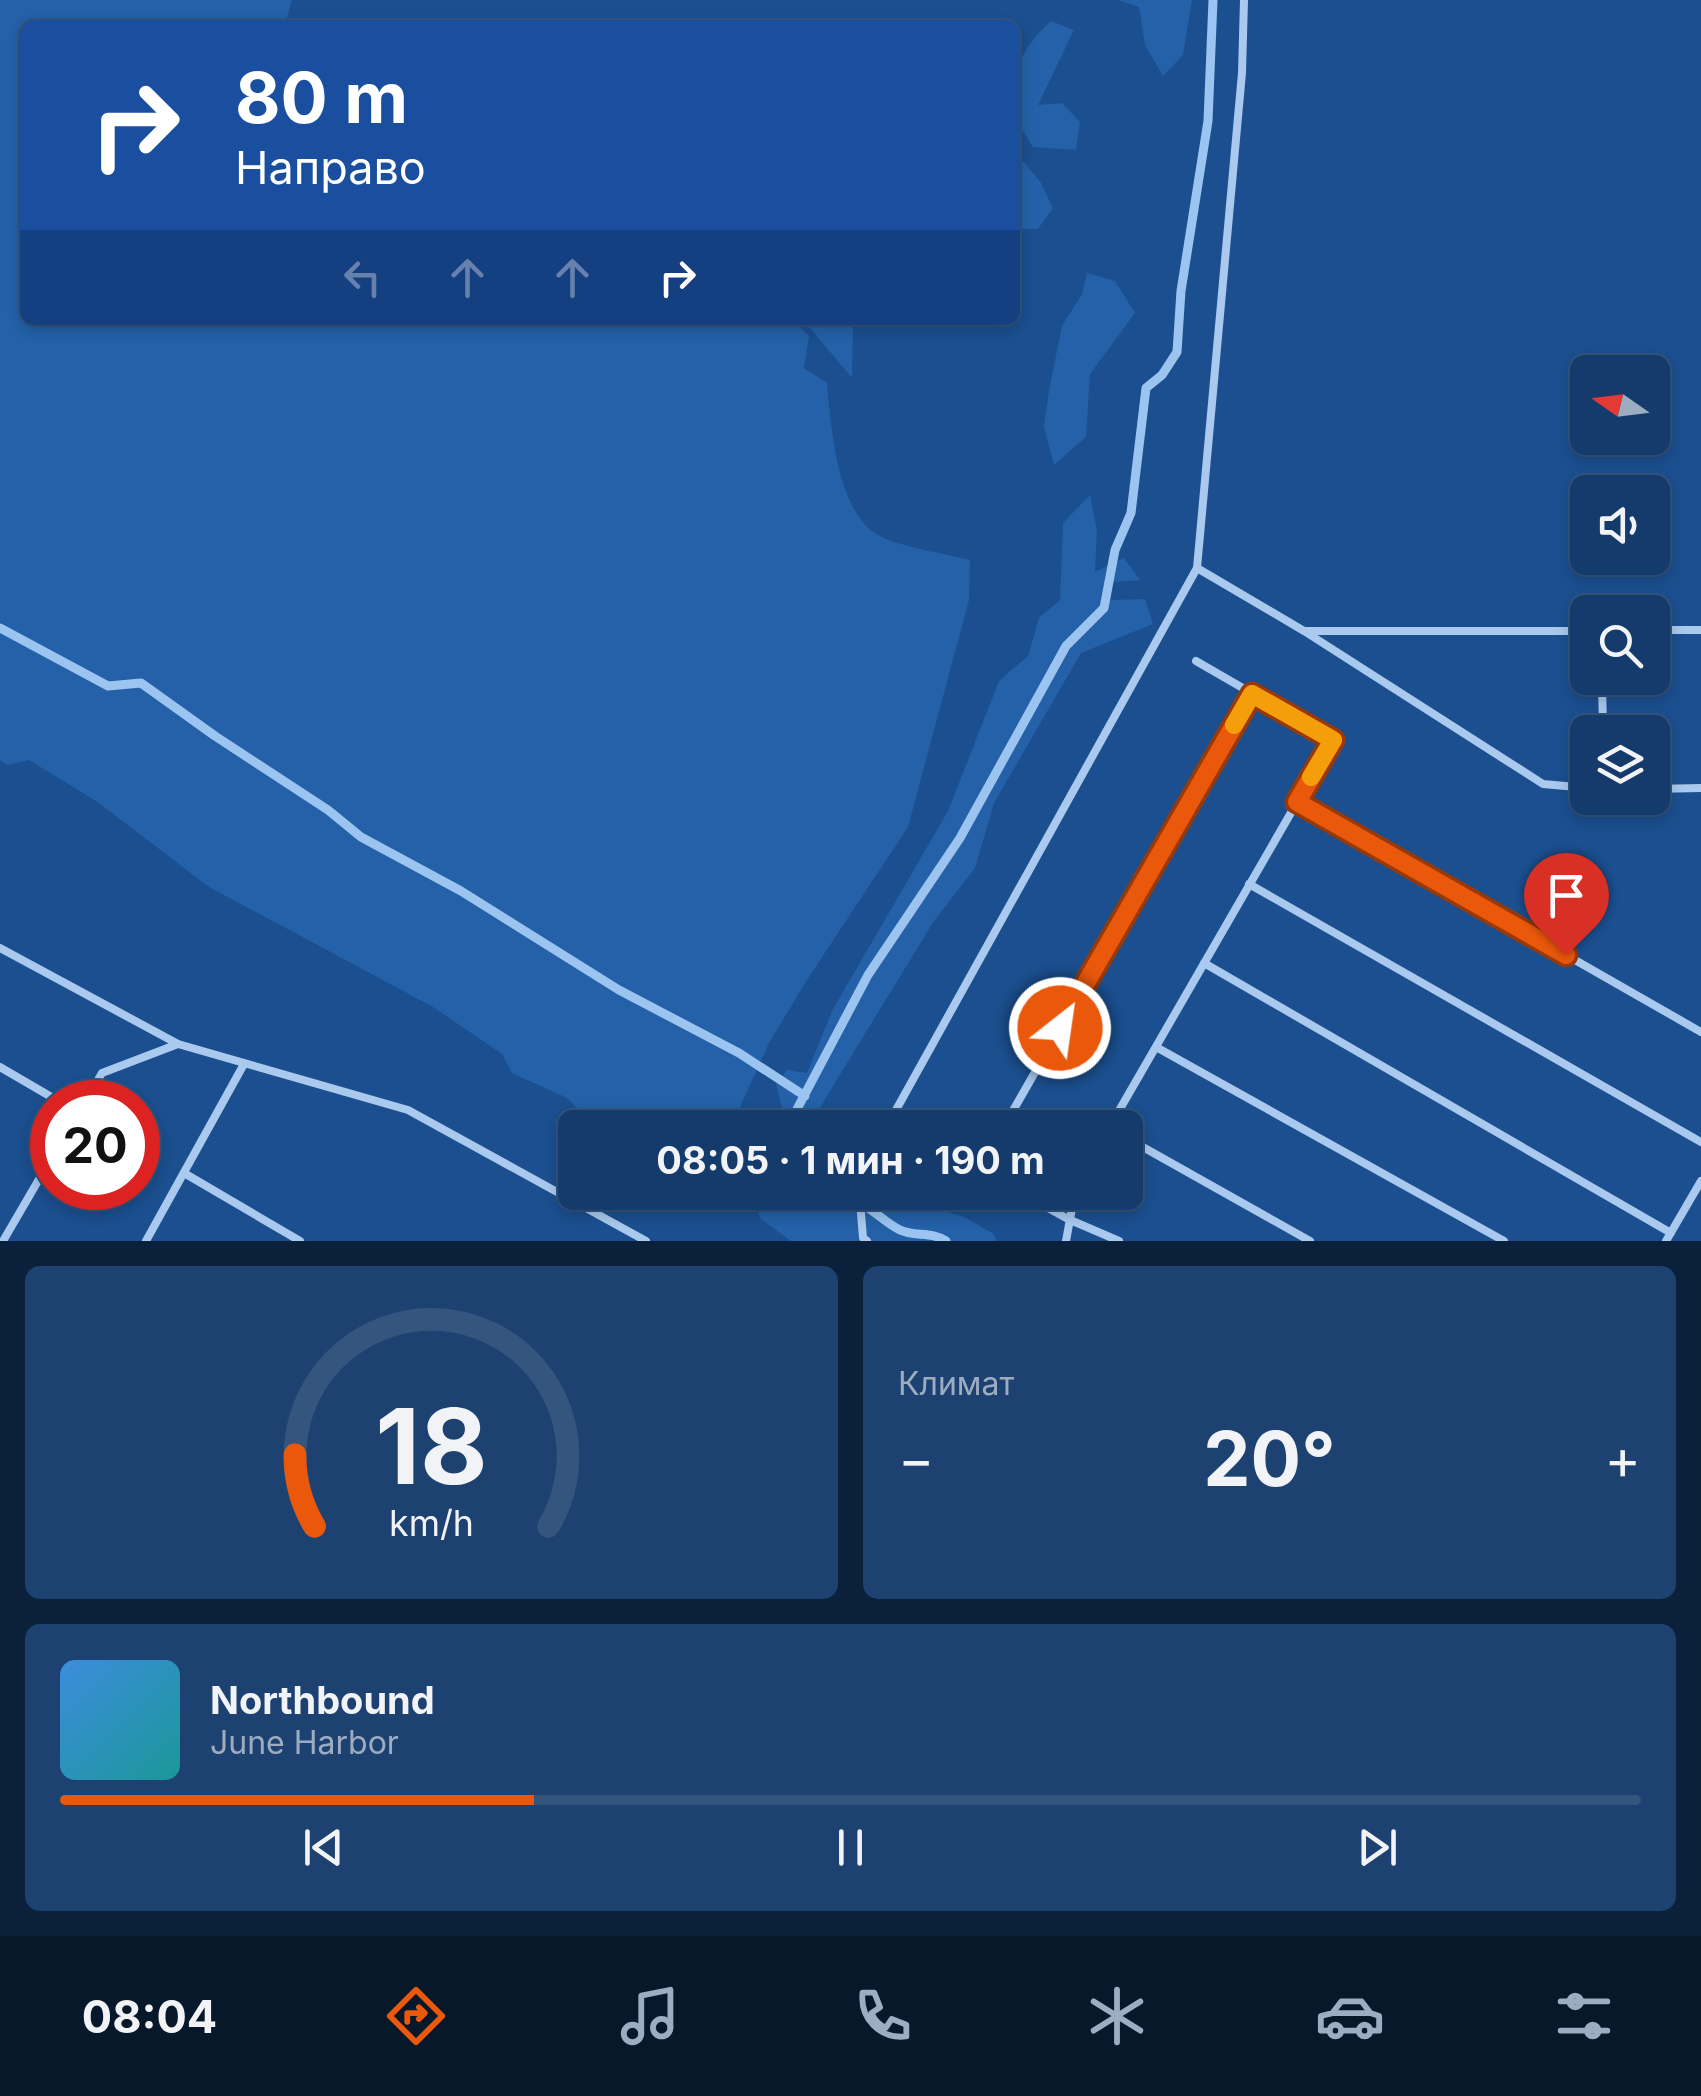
<!DOCTYPE html>
<html lang="ru">
<head>
<meta charset="utf-8">
<style>
  :root { --surface:#143b6b; --page:#1d4271; --text:#f1f3f6; --muted:#9dadc1; --line:#33557e; --accent:#ea580c }
  body { margin:0; font-family:Inter,sans-serif; background:var(--page); color:var(--text); height:100vh; display:flex; flex-direction:column; font-size:38px; white-space:nowrap }
  * { box-sizing:border-box; margin:0 }
  p { font-size:32px; color:var(--muted) }
  .icon { flex:none; width:55px; height:55px; fill:none; stroke:currentColor; stroke-width:2; stroke-linecap:round; stroke-linejoin:round }
  .map { position:relative; height:1241px; overflow:hidden }
  .sheet { display:flex; flex-direction:column; gap:25px; padding:25px; background:#0b203b; flex:1 }
  .sheet>* { flex:none }
  .top-card { position:absolute; left:20px; top:20px; width:1000px; height:305px; border-radius:15px; box-shadow:0 5px 15px #0003,0 0 0 2px var(--line); background:#1a4fa0; color:#fff; overflow:hidden }
  .needle { width:65px; rotate:284deg }
  .controls { position:absolute; left:1570px; top:355px; display:grid; gap:20px }
  .controls a { display:grid; place-items:center; width:100px; height:100px; border-radius:15px; background:var(--surface); box-shadow:0 5px 15px #0003,0 0 0 2px var(--line); font-size:50px }
  .speed { position:absolute; left:30px; top:1080px; display:flex; gap:20px; font-size:50px; font-weight:700; text-align:center }
  .speed>* { display:grid; place-content:center; width:130px; height:130px; border-radius:50%; background:var(--surface); box-shadow:0 5px 15px #0003,0 0 0 2px var(--line); line-height:1 }
  .speed .limit { border:15px solid #d22; background:#fff; color:#111 }
  .pin { position:absolute; display:grid; place-items:center; width:85px; height:85px; color:#fff; margin:-102px -42px; border-radius:50% 50% 50% 0; rotate:-45deg; box-shadow:0 0 10px #0007 }
  .pin .icon { rotate:45deg }
  .me { position:absolute; width:110px; margin:-55px; rotate:30deg; stroke-linejoin:round; filter:drop-shadow(0 0 8px #0008) }
  .turn { display:flex; align-items:center; gap:35px; height:210px; padding:0 50px; font-size:45px }
  .turn .icon { width:130px; height:130px; stroke-width:2.5 }
  .turn b { display:block; font-size:70px; line-height:85px }
  .lanes { display:flex; align-items:center; height:95px; padding:0 50px; background:#0003; justify-content:center; gap:50px; direction:ltr }
  .lanes .off { opacity:.35 }
  .big { font-size:75px; font-weight:700; line-height:1.1 }
  .sheet .tile { flex:1; display:flex; flex-direction:column; justify-content:center; gap:15px; min-width:0; padding:0 35px; border-radius:15px; background:var(--page) }
  .sheet .dial { align-items:center; gap:0 }
  .dial svg { height:260px; overflow:visible; fill:none; stroke:var(--line); stroke-width:7; stroke-linecap:round; text-anchor:middle }
  .dial text { fill:var(--text); stroke:none }
  .song { display:flex; align-items:center; gap:30px }
  .cover { width:120px; height:120px; border-radius:15px; background:linear-gradient(135deg,hsl(210 70% 55%),hsl(180 70% 35%)) }
  .played { height:10px; border-radius:5px; background:linear-gradient(90deg,var(--accent) 30%,var(--line) 30%) }
  .keys { display:flex; justify-content:space-around; direction:ltr }
  .heat { display:flex; justify-content:space-between; align-items:center; font-size:55px; direction:ltr }
  .sheet .tiles { flex:1; display:grid; gap:25px; grid-template-columns:1fr 1fr }
  .tile:last-child { grid-column:span 2 }
  .trip { position:absolute; left:558px; top:1110px; width:585px; height:100px; border-radius:15px; background:var(--surface); box-shadow:0 5px 15px #0003,0 0 0 2px var(--line); font-weight:700; line-height:100px; text-align:center }
  .tab-bar { display:flex; height:160px; justify-content:space-around; align-items:center; background:#08182b; color:var(--muted) }
  .tab-bar .icon { width:70px; height:70px }
  .tab-bar .active { color:var(--accent) }
  .tab-bar b { font-size:45px; color:var(--text) }
  .map>svg:first-child { display:block }
</style>
</head>
<body>
<div class="map">
<svg width="1701" height="1241" viewBox="0 0 1701 1241">
  <rect width="100%" height="100%" fill="#1b4f8f"/>
  <path fill="#2461a8" d="M 0,0 L 292,0 L 285,25 L 25,25 L 25,320 L 792,320 L 809,336 L 804,368 L 827,383 C 831,428 837,511 878,535 C 897,546 946,554 970,560 L 969,600 L 908,827 L 805,983 L 769,1043 L 731,1127 L 596,1127 L 567,1098 L 512,1073 L 502,1054 L 433,1007 L 209,887 L 96,801 L 29,760 L 7,765 L 0,760 Z
    M 1118,0 L 1192,0 L 1183,55 L 1163,76 L 1145,45 L 1139,7 Z
    M 1051,21 L 1074,30 L 1038,105 L 1062,103 L 1080,122 L 1076,150 L 1033,147 C 1027,137 1017,123 1015,112 C 1008,74 1024,45 1051,21 Z
    M 1024,162 L 1041,183 L 1053,208 L 1038,229 L 1015,229 L 1015,164 Z
    M 1087,273 L 1115,281 L 1135,313 L 1090,374 L 1086,437 L 1054,465 L 1044,427 L 1049,390 L 1062,326 L 1082,294 Z
    M 796,320 L 853,320 L 852,378 L 811,329 Z
    M 1090,495 L 1097,530 L 1095,572 L 1124,558 L 1140,580 L 1110,582 L 1111,600 L 1145,599 L 1153,624 L 1081,653 L 994,803 L 975,868 L 934,921 L 808,1127 L 777,1127 L 782,1108 L 776,1084 L 787,1070 L 807,1073 L 833,1009 L 948,811 L 999,681 L 1028,656 L 1039,618 L 1060,600 L 1063,523 Z
    M 749,1193 L 868,1193 L 888,1205 L 919,1203 L 964,1217 L 994,1234 L 996,1241 L 791,1241 L 761,1219 Z"/>
  <g fill="none" stroke-linecap="round" stroke-linejoin="round">
    <path stroke="#9cc4f0" stroke-width="9" d="M 0,628 L 108,686 L 141,683 L 215,736 L 328,810 L 361,837 L 461,891 L 619,990 L 739,1053 L 805,1096
      M 787,1128 L 868,975 L 960,838 L 1066,646 L 1104,608 L 1115,550 L 1131,513 L 1146,388 L 1162,375 L 1177,352 L 1181,291 L 1208,121 L 1213,0
      M 776,1192 C 806,1206 810,1195 837,1196 C 864,1197 878,1219 900,1230 C 914,1237 932,1231 946,1241"/>
    <path stroke="#a9c9ee" stroke-width="8" d="M 1244,0 L 1242,73 L 1197,568 L 1304,631 L 1543,784 L 1588,788
      M 1652,630 L 1701,630
      M 1304,631 L 1588,631
      M 1602,678 L 1603,732
      M 1652,789 L 1701,788
      M 1297,801 L 1701,1032
      M 1249,884 L 1701,1142
      M 0,948 L 178,1044 L 408,1110 L 646,1241
      M 1204,963 L 1671,1233
      M 1156,1047 L 1504,1241
      M 0,1067 L 60,1102
      M 85,1102 L 102,1073 L 178,1044
      M 886,1128 L 1197,568
      M 1003,1128 L 1252,694
      M 1109,1128 L 1333,740 L 1196,661
      M 1125,1137 L 1310,1241
      M 184,1173 L 300,1241
      M 863,1192 L 860,1201 L 863,1238 L 867,1241
      M 1019,1192 L 1068,1219 L 1119,1241
      M 3,1241 L 52,1157
      M 146,1241 L 244,1064
      M 1066,1241 L 1075,1192
      M 1666,1241 L 1701,1181"/>
  </g>
  <g fill="none" stroke-linecap="round" stroke-linejoin="round">
    <g stroke="#983908" stroke-width="25">
      <path id="route" d="M 1060,1028 L 1252,694 L 1333,740 L 1297,802 L 1566,955"/>
    </g>
    <use href="#route" stroke="#ea580c" stroke-width="18"/>
    <path stroke="#f59e0b" stroke-width="18" d="M 1234,725 L 1252,694 L 1333,740 L 1311,777"/>
  </g>
</svg>
<div class="controls">
<a><svg class="needle" viewBox="-14 -14 28 28"><path d="M0-13l5 13h-10z" fill="#e53935"/><path d="M0 13l5-13h-10z" fill="#9dadc1"/></svg></a>
<a><svg class="icon" aria-label="sound" viewBox="0 0 24 24"><path d="M4 9h4l5-4v14l-5-4H4zM17 9q2 3 0 6"/></svg></a>
<a><svg class="icon" aria-label="search" viewBox="0 0 24 24"><circle cx="10" cy="10" r="6"/><path d="M15 15l6 6"/></svg></a>
<a><svg class="icon" aria-label="layers" viewBox="0 0 24 24"><path d="M12 4l9 5-9 5-9-5zM3 14l9 5 9-5"/></svg></a>
</div>
<div class="speed"><div class="limit">20</div></div>
<div class="pin" style="left:1566px;top:955px;background:#d93025"><svg class="icon" aria-label="arrive" viewBox="0 0 24 24"><path d="M6 21V4h12l-3 4 3 4H6"/></svg></div>
<svg class="me" style="left:1060px;top:1028px" viewBox="-20 -20 40 40"><circle r="17" fill="#ea580c" stroke="#fff" stroke-width="3"/><path d="M0-11L8 9 0 5-8 9z" fill="#fff"/></svg>
<div class="trip">08:05 · 1 мин · 190 m</div>
<div class="top-card">
<div class="turn"><svg class="icon" aria-label="right" viewBox="0 0 24 24"><path d="M7 20v-9h11M14 6l5 5-5 5"/></svg><div><b>80 m</b>Направо</div></div>
<div class="lanes"><svg class="icon off" aria-label="left" viewBox="0 0 24 24"><path d="M17 20v-9H6M10 6l-5 5 5 5"/></svg><svg class="icon off" aria-label="ahead" viewBox="0 0 24 24"><path d="M12 20V5M6 11l6-6 6 6"/></svg><svg class="icon off" aria-label="ahead" viewBox="0 0 24 24"><path d="M12 20V5M6 11l6-6 6 6"/></svg><svg class="icon" aria-label="right" viewBox="0 0 24 24"><path d="M7 20v-9h11M14 6l5 5-5 5"/></svg></div>
</div>
</div>
<section class="sheet">
<div class="tiles">
<div class="tile dial"><svg viewBox="0 0 100 80">
<path d="M14 69A42 42 0 1 1 86 69"/>
<path d="M14 69A42 42 0 0 1 8 47" stroke="#ea580c"/>
<text x="50" y="56" font-size="32" font-weight="700">18</text>
<text x="50" y="72" font-size="11">km/h</text>
</svg></div>
<div class="tile"><p>Климат</p>
<div class="heat"><a>−</a><b class="big">20°</b><a>+</a></div>
</div>
<div class="tile">
<div class="song"><i class="cover"></i><div><b>Northbound</b><p>June Harbor</p></div></div>
<div class="played"></div>
<div class="keys"><svg class="icon" aria-label="previous" viewBox="0 0 24 24"><path d="M18 5L8 12l10 7zM5 5v14"/></svg><svg class="icon" aria-label="pause" viewBox="0 0 24 24"><path d="M8 5v14M16 5v14"/></svg><svg class="icon" aria-label="next" viewBox="0 0 24 24"><path d="M6 5l10 7-10 7zM19 5v14"/></svg></div>
</div>
</div>
</section>
<nav class="tab-bar">
<b>08:04</b>
<svg class="icon active" aria-label="directions" viewBox="0 0 24 24"><path d="M12 3l9 9-9 9-9-9zM9 14v-3h6M13 9l2 2-2 2"/></svg>
<svg class="icon" aria-label="music" viewBox="0 0 24 24"><path d="M9 18V5l10-2v13"/><circle cx="6" cy="18" r="3"/><circle cx="16" cy="16" r="3"/></svg>
<svg class="icon" aria-label="phone" viewBox="0 0 24 24"><path d="M5 4h4l2 5-3 2q2 4 5 5l2-3 5 2v4C11 20 4 13 5 4z"/></svg>
<svg class="icon" aria-label="climate" viewBox="0 0 24 24"><path d="M12 3v18M4 7l16 10M4 17L20 7"/></svg>
<svg class="icon" aria-label="car" viewBox="0 0 24 24"><path d="M5 17H2v-5l4-1 3-4h7l3 4 3 1v5h-3M9 17h6M6 11h13"/><circle cx="7" cy="17" r="2"/><circle cx="17" cy="17" r="2"/></svg>
<svg class="icon" aria-label="filters" viewBox="0 0 24 24"><path d="M4 7h16M4 17h16"/><circle cx="9" cy="7" r="2"/><circle cx="15" cy="17" r="2"/></svg>
</nav>
</body>
</html>
